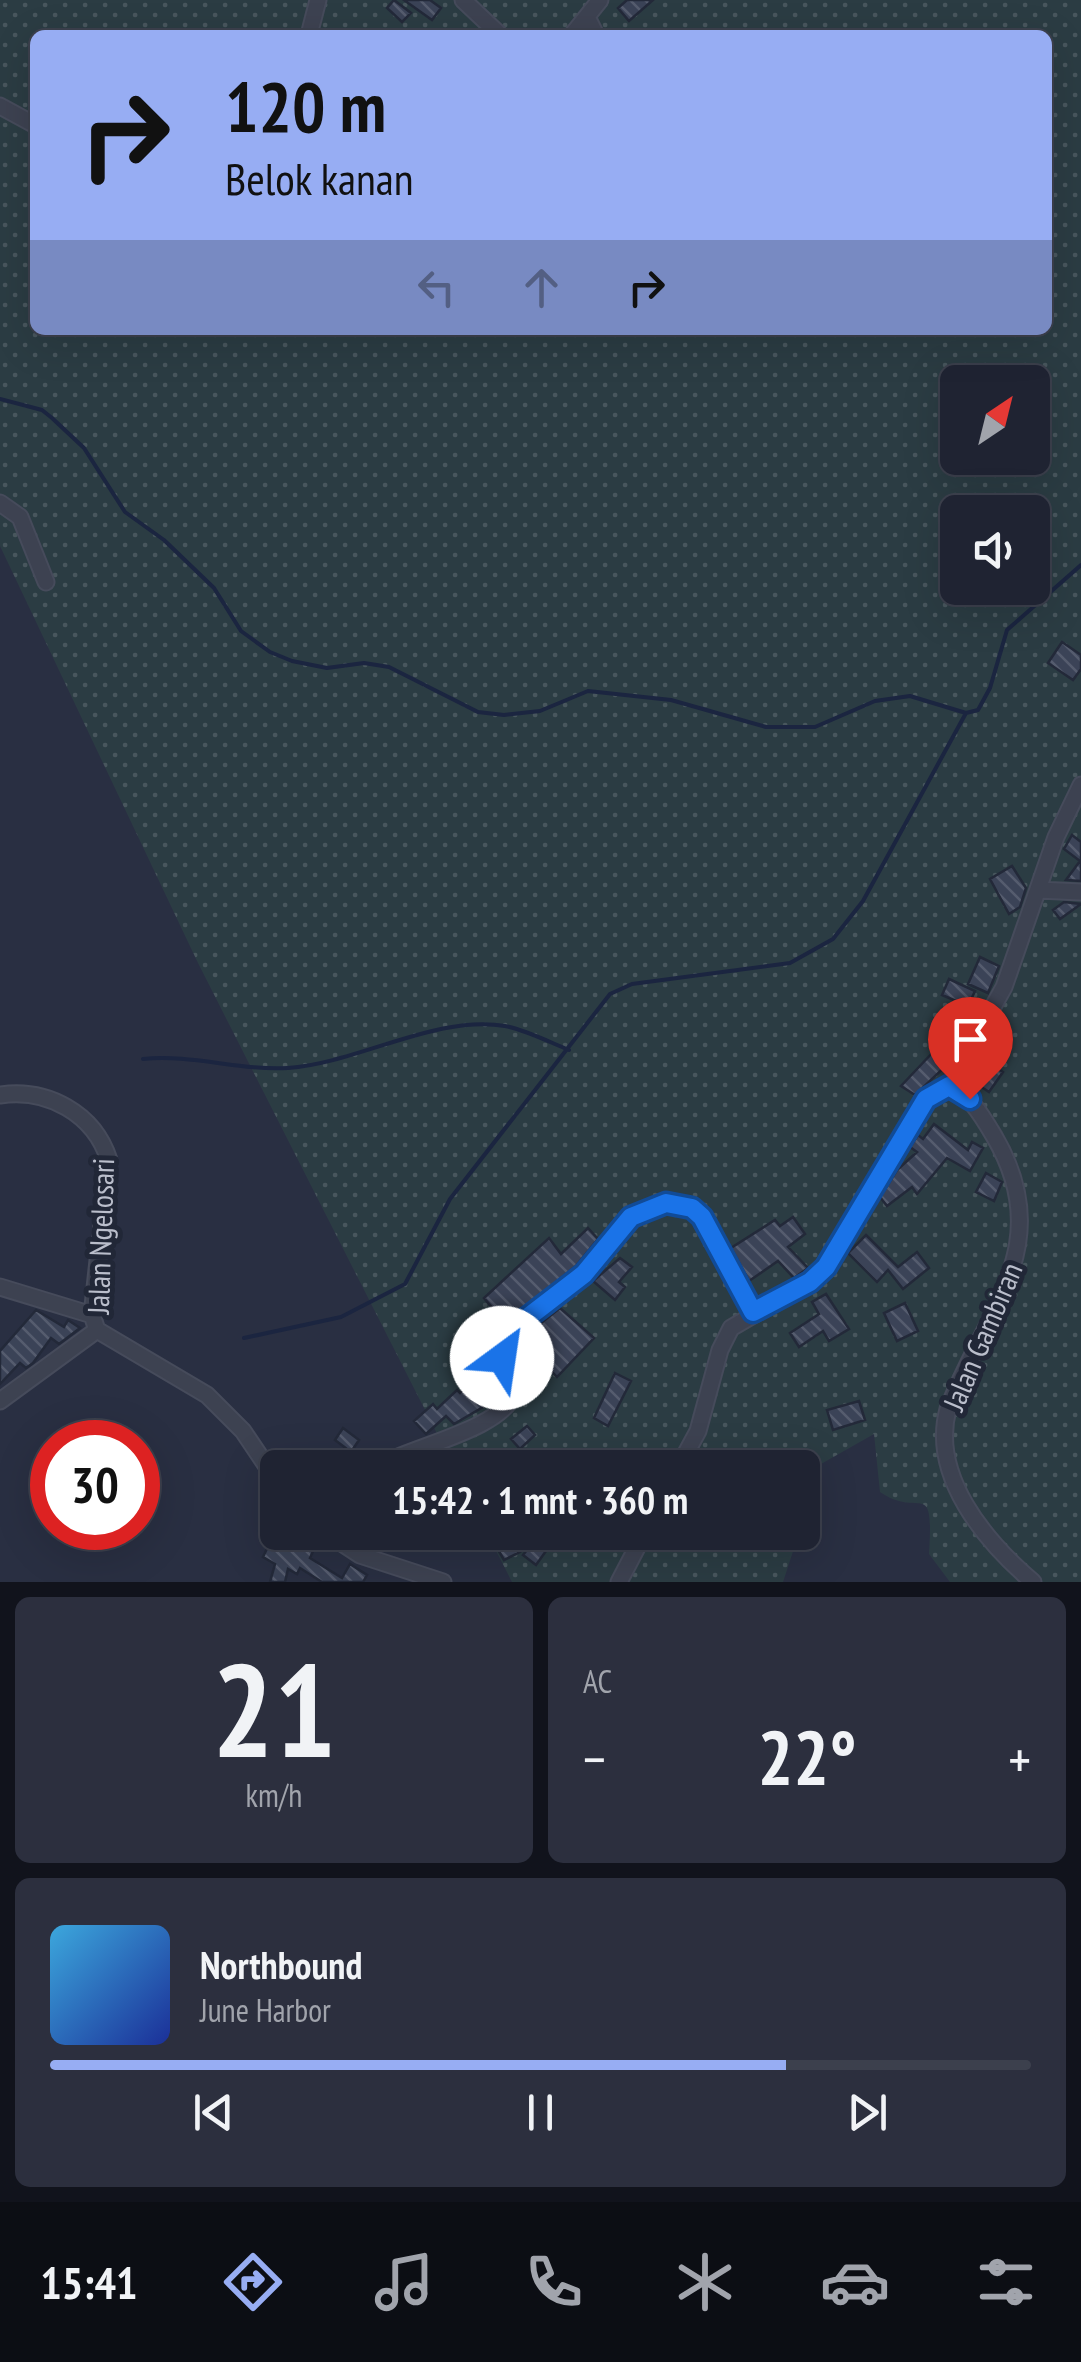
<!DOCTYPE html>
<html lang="id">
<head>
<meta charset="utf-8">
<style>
  :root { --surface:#1f2332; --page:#2c2f3e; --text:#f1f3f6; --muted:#a1a4ac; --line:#3c404d; --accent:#97adf3 }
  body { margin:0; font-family:"PT Sans Narrow",sans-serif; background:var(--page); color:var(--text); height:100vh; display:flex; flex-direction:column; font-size:38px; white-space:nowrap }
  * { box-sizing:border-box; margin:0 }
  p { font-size:32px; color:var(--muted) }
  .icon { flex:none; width:55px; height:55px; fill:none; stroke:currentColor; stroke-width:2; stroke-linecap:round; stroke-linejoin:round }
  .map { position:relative; height:1582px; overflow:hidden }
  .panel { display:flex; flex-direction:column; gap:15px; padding:15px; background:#11131c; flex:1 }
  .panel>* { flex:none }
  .top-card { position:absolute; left:30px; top:30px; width:1022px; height:305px; border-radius:15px; box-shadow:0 10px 40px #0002,0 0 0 2px var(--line); background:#97adf3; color:#111; overflow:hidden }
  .needle { width:65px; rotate:35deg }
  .controls { position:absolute; left:940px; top:365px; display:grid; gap:20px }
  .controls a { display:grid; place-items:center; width:110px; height:110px; border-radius:15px; background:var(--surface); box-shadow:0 10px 40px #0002,0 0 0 2px var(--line); font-size:50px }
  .speed { position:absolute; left:30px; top:1420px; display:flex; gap:20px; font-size:50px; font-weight:700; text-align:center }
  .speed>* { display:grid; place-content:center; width:130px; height:130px; border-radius:50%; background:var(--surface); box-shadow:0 10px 40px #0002,0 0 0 2px var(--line); line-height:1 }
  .speed .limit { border:15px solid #d22; background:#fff; color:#111 }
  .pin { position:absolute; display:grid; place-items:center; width:85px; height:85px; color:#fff; margin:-102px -42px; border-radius:50% 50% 50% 0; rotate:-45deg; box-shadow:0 0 10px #0007 }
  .pin .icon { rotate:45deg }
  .me { position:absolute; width:110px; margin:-55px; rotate:31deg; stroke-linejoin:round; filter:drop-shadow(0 0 8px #0008) }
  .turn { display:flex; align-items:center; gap:35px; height:210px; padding:0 30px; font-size:45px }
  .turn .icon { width:130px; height:130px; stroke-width:2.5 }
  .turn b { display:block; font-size:70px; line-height:85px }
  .lanes { display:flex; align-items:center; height:95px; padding:0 30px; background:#0003; justify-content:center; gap:50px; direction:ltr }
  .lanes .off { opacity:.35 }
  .big { font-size:75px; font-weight:800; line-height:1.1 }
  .panel .tile { flex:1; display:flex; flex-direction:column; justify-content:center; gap:15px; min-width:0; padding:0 35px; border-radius:15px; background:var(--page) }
  .panel .dial { align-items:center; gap:0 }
  .dial b { font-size:130px; line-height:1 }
  .song { display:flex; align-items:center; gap:30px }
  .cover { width:120px; height:120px; border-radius:15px; background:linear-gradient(135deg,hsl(200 70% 55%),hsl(230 70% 35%)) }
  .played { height:10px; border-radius:5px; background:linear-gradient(90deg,var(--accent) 75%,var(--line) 75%) }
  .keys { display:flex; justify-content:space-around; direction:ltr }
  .heat { display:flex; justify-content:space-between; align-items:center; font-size:55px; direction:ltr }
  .panel .tiles { flex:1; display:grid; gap:15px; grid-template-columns:1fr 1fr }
  .tile:last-child { grid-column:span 2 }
  .trip { position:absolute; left:260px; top:1450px; width:560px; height:100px; border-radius:15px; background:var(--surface); box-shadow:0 10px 40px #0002,0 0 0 2px var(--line); font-weight:800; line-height:100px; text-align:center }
  .tabs { display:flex; height:160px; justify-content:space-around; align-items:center; background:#0c0e14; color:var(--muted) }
  .tabs .icon { width:70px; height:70px }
  .tabs .current { color:var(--accent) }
  .tabs b { font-size:45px; color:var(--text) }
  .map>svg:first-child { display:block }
</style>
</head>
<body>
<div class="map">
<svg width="1081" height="1582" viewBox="0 0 1081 1582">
  <defs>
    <pattern id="grass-dots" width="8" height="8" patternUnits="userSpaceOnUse" patternTransform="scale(2.5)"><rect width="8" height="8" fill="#2b3c43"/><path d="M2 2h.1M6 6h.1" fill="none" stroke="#48565d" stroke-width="1.8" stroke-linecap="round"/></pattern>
    <pattern id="building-back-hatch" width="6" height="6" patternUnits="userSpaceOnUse" patternTransform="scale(2.5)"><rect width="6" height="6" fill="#3b4357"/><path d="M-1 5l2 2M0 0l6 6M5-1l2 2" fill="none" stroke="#555c6e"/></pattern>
  </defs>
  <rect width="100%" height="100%" fill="#292f42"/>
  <path fill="url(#grass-dots)" fill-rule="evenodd" d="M 0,0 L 1081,0 L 1081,1582 L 950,1582 L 929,1554 C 934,1475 921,1520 880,1492 L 874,1434 L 821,1464 L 803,1522 L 802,1468 L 454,1467 L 198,963 L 0,546 ZM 35,35 L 1048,35 L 1048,330 L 35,330 ZM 958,382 L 1032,382 L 1032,458 L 958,458 ZM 958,512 L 1032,512 L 1032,588 L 958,588 Z
    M 487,1533 L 799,1533 L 783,1582 L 512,1582 Z"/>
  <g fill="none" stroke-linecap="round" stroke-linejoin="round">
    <path stroke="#1b2540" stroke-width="4" d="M 0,399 L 42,410 L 52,418 L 84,448 L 125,512 L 164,540 L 214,588 L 241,631 L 270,652 L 292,661 L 327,668 L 364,663 L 389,667 L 478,712 L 504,715 L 540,711 L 588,691 L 671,700 L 766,727 L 815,727 L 875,701 L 910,696 L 966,713 L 978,710 L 990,688 L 1007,630 L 1081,565
      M 143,1059 C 192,1054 240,1071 288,1068 C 358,1063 437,1014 505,1026 C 526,1030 549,1042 569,1050
      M 244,1338 L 341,1317 L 405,1284 L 450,1199 L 610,994 L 632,984 L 790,963 L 833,939 L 863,901 L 966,713"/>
  </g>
  <path fill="url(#building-back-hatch)" stroke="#232939" stroke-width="2.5" d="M 394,0 L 411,13 L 402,22 L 387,8 Z
    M 404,0 L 430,0 L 441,8 L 432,20 Z
    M 627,0 L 653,0 L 629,21 L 618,8 Z
    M 1062,642 L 1081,655 L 1081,669 L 1073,680 L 1048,663 Z
    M 1072,835 L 1081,842 L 1081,881 L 1066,880 L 1080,861 L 1064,849 Z
    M 1012,866 L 1026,888 L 1020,907 L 1009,914 L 990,879 Z
    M 1064,902 L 1081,904 L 1060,919 L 1053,910 Z
    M 980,957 L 999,966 L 988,993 L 968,984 Z
    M 949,979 L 975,991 L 968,1006 L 942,995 Z
    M 935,1050 L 948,1064 L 915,1095 L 901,1086 Z
    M 979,1056 L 1003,1072 L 989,1092 L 967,1077 Z
    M 934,1124 L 968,1150 L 972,1142 L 983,1148 L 970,1171 L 947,1158 L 917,1194 L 912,1187 L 887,1206 L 880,1197 L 897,1170 L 917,1152 L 910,1147 L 918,1135 L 923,1139 Z
    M 986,1173 L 1002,1182 L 994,1201 L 976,1192 Z
    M 793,1217 L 805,1234 L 788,1247 L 808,1268 L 794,1278 L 778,1261 L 749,1281 L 731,1248 L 775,1220 L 780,1226 Z
    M 588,1228 L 598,1239 L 576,1266 L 505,1323 L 484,1298 L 549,1238 L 561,1254 Z
    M 866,1235 L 898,1267 L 917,1252 L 929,1268 L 903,1289 L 888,1270 L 877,1282 L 848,1253 Z
    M 620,1258 L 632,1267 L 619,1282 L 625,1287 L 615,1300 L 593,1281 Z
    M 826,1294 L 849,1329 L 829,1341 L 823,1331 L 799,1347 L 790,1333 L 819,1314 L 812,1302 Z
    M 905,1303 L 918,1331 L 897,1341 L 884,1313 Z
    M 560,1308 L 594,1338 L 557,1377 L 539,1358 L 527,1369 L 514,1354 L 516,1343 Z
    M 36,1310 L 64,1327 L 68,1320 L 80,1328 L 59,1344 L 51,1338 L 33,1363 L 26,1368 L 20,1363 L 0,1384 L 0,1351 Z
    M 487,1363 L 494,1369 L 502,1392 L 495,1400 L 454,1424 L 446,1416 L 426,1434 L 414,1421 L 433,1404 L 437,1409 L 457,1390 L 460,1393 Z
    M 615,1373 L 631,1381 L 608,1426 L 594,1418 Z
    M 859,1401 L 865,1420 L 833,1430 L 827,1410 Z
    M 527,1426 L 535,1435 L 520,1449 L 511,1439 Z
    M 343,1428 L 359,1440 L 351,1452 L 335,1440 Z
    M 261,1532 L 304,1532 L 318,1540 L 310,1558 L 342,1578 L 350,1564 L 367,1575 L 363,1582 L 322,1582 L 300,1568 L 297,1574 L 288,1569 L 285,1582 L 270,1582 L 275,1564 L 263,1557 L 271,1540 Z
    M 514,1540 L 520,1552 L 504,1560 L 497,1548 Z
    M 534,1541 L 546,1551 L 536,1565 L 523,1555 Z"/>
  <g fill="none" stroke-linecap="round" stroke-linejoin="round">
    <g stroke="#464b5b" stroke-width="19">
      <path id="minor" d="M 463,0 L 500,35
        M 587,17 L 596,35
        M 309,35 L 318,0
        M 572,35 L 600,0
        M 0,106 L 35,125
        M 0,503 L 20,517 L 46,582
        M 1039,890 L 1081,892
        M 949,1086 C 971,1096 982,1116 994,1136 C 1058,1244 986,1310 948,1409 C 930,1476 985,1541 1033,1582
        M 949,1086 L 1004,987 L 1056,837 L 1081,785
        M 0,1095 C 47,1088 94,1113 109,1160 L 92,1315 L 97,1330 L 207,1395 L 243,1431 L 278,1483
        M 0,1287 L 92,1315
        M 0,1401 L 97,1330
        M 375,1468 C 409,1447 502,1430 514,1393 L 502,1358 L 506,1337 L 584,1274 L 631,1217 L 666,1203 L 680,1204 L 701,1217 L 753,1312
        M 678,1468 L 698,1431 L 720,1350 L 731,1328 L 810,1282 L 825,1267 L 926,1099 L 949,1086
        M 325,1532 L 360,1555 L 443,1582
        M 619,1582 L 645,1532"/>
    </g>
    <use href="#minor" stroke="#3d4251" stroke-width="15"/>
  </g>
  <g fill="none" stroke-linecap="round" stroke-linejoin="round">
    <g stroke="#114b97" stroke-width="25">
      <path id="route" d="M 502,1358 L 501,1347 L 514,1328 L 584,1274 L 631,1217 L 666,1203 L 692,1208 L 702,1217 L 753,1312 L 810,1282 L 826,1267 L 926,1099 L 949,1086 L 970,1099"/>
    </g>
    <use href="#route" stroke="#1a73e8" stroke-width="18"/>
  </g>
  <g text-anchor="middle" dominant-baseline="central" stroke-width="10" stroke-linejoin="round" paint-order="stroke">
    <g font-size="30" fill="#babecb" stroke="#212737">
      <text transform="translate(100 1236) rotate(-88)">Jalan Ngelosari</text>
      <text transform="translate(982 1336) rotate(-67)">Jalan Gambiran</text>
    </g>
  </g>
</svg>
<div class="controls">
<a><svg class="needle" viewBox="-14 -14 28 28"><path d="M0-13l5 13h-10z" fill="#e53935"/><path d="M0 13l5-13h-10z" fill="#a1a4ac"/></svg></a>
<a><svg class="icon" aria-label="sound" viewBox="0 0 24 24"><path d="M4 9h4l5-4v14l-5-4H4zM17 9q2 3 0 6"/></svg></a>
</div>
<div class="speed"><div class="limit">30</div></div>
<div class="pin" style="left:970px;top:1099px;background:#d93025"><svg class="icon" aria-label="arrive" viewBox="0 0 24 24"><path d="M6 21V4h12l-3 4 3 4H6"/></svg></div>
<svg class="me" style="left:502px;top:1358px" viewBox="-20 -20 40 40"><circle r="19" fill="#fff"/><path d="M0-13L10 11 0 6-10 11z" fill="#1a73e8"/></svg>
<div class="trip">15:42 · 1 mnt · 360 m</div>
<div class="top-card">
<div class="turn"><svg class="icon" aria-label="right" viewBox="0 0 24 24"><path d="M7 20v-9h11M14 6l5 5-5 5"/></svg><div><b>120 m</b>Belok kanan</div></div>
<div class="lanes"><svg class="icon off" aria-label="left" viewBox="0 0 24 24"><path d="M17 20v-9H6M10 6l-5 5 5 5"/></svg><svg class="icon off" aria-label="ahead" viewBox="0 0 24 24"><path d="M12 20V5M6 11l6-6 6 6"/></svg><svg class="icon" aria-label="right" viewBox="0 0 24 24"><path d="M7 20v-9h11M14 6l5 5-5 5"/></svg></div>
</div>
</div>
<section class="panel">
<div class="tiles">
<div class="tile dial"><b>21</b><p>km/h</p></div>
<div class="tile"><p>AC</p>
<div class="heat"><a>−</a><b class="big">22°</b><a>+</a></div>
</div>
<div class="tile">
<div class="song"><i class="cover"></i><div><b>Northbound</b><p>June Harbor</p></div></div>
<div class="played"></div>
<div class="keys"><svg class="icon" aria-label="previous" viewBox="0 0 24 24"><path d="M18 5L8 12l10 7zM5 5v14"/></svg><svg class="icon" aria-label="pause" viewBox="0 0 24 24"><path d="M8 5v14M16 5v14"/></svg><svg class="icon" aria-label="next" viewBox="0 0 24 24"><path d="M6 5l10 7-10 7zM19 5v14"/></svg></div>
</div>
</div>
</section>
<nav class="tabs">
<b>15:41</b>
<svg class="icon current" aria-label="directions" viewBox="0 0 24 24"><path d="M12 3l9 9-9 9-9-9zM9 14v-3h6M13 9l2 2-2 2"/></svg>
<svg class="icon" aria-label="music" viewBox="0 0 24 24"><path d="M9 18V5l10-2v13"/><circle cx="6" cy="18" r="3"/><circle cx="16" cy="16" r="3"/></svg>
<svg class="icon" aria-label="phone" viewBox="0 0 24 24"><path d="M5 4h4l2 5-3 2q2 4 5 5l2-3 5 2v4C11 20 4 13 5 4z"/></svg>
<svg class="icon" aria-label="climate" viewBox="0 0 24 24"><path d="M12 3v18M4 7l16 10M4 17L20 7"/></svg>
<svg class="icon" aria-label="car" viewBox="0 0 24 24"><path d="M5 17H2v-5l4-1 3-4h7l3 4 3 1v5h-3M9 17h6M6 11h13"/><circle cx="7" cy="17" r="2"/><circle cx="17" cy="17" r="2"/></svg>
<svg class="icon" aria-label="filters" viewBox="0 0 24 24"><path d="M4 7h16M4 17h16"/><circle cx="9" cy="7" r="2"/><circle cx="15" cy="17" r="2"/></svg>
</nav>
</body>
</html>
